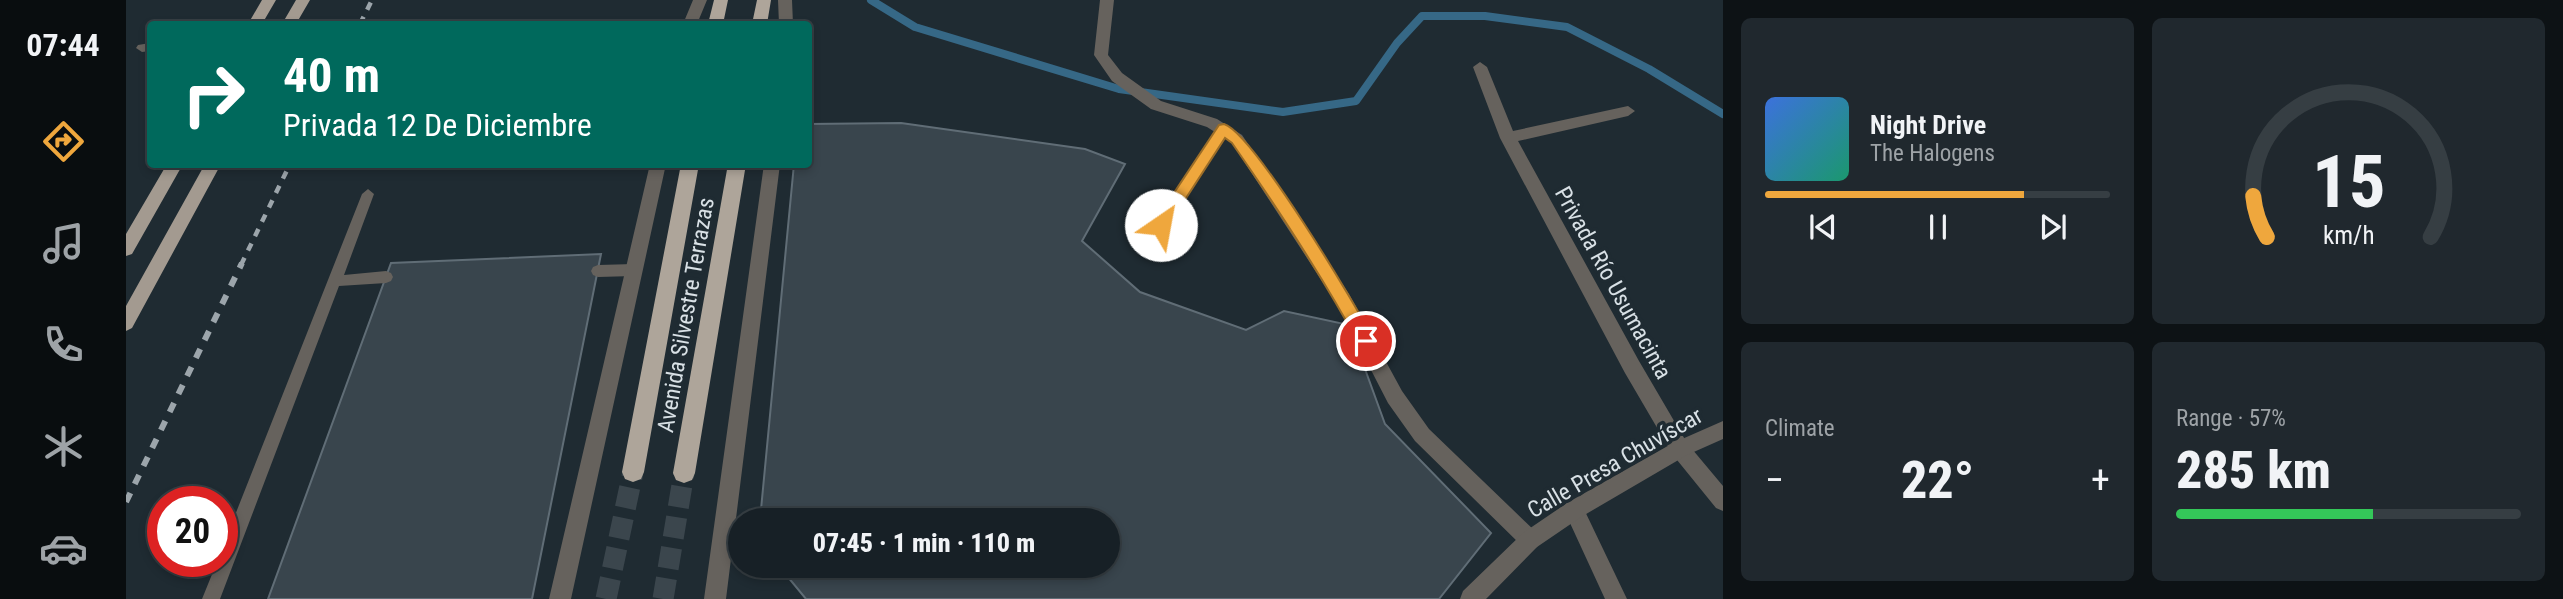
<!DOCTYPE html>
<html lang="en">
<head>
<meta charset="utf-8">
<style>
  :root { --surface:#172026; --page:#20282e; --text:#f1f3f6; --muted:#9ea3a7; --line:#363e43; --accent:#efa73d }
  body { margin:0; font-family:"Roboto Condensed",sans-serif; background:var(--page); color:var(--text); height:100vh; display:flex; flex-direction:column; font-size:26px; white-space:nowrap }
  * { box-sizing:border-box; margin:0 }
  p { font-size:23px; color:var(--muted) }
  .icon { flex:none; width:38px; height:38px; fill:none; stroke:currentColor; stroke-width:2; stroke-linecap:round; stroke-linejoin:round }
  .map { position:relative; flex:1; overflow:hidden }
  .drawer { display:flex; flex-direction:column; gap:18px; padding:18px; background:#0d1215; width:840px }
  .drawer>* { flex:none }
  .guide { position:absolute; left:21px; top:21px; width:665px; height:147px; border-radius:7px; box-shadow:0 4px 10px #0003,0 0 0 2px var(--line); background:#00695c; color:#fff; overflow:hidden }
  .speed { position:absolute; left:21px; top:486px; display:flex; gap:14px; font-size:35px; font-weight:700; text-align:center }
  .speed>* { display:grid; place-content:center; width:91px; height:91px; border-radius:50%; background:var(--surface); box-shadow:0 4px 10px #0003,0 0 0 2px var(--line); line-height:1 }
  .speed .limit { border:10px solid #d22; background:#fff; color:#111 }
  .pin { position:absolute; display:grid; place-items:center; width:60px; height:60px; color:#fff; margin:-30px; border:4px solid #fff; border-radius:50%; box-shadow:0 2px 7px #0007 }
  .me { position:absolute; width:77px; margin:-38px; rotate:33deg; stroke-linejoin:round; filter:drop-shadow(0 0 5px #0008) }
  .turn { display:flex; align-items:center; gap:24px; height:147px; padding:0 21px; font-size:32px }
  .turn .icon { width:91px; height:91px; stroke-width:2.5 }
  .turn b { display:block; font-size:49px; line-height:60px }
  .big { font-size:52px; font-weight:800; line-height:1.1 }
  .drawer .tile { flex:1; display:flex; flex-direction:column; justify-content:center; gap:10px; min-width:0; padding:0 24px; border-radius:10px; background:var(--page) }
  .drawer .dial { align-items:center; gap:0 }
  .dial svg { height:182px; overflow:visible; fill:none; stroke:var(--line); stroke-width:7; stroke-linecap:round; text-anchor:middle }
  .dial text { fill:var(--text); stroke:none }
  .song { display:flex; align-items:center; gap:21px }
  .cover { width:84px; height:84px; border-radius:10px; background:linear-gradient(135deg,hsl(220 70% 55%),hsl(160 70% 35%)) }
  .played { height:7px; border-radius:4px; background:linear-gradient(90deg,var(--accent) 75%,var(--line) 75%) }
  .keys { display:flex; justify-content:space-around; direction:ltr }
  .heat { display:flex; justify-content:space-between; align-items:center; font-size:38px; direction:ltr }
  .charge { height:10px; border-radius:5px; background:linear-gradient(90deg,#34c759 57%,var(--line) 0) }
  .drawer .tiles { flex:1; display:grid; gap:18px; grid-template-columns:repeat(2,1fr) }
  .trip { position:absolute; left:602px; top:508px; width:392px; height:70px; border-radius:35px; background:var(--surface); box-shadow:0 4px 10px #0003,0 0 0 2px var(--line); font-weight:800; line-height:70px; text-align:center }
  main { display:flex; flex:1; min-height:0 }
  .dock { display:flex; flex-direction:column; width:126px; justify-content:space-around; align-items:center; background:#090d0f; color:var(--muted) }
  .dock .icon { width:49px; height:49px }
  .dock .selected { color:var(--accent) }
  .dock b { font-size:32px; color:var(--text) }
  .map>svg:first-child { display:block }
</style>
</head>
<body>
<main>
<nav class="dock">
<b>07:44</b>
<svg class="icon selected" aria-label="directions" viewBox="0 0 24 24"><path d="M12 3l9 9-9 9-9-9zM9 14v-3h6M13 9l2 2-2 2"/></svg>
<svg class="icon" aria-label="music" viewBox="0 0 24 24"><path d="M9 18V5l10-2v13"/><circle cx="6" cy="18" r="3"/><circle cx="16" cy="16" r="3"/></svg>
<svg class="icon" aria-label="phone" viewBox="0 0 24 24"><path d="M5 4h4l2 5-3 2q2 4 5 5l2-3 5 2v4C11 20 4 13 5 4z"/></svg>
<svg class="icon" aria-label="climate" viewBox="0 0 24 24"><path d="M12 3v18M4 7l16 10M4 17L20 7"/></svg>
<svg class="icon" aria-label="car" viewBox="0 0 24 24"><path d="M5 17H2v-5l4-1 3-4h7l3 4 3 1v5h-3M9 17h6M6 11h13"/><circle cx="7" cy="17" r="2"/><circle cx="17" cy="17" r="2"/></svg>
</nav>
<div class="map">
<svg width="1597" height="599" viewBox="0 0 1597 599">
  <rect width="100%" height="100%" fill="#1f2b32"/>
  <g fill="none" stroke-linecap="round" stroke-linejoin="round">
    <path stroke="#366886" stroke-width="8" d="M 745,0 L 789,27 L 993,89 L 1157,112 L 1230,101 L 1271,43 L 1296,16 L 1359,16 L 1441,27 L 1523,69 L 1597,114"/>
  </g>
  <path fill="#39454d" stroke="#606d76" stroke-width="2" d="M 775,123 L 959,149 L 999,164 L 956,241 L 1014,292 L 1120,330 L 1158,311 L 1223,325 L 1259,424 L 1365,533 L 1313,599 L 680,599 L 652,565 L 982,565 L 982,520 L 634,520 L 668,164 L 682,164 L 682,124 Z
    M 475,254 L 406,599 L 142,599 L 265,263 Z"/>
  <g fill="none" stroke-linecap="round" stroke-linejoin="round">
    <path stroke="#3b464d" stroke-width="21" stroke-dasharray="21 10" stroke-linecap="butt" d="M 480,599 L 507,472
      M 537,599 L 558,473"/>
    <path fill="#66625d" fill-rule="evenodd" d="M 24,43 L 24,51 L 16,52 L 10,48 L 12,45 Z
      M 1098,125 L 1104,129 L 1040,228 L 1030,228 L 1028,224 L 1030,220 L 1094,126 Z
      M 242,189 L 248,194 L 218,275 L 260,271 L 265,273 L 267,277 L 265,281 L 260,283 L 213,286 L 94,599 L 76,599 L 91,562 L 96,562 L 96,548 L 236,194 Z
      M 508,264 L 513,266 L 515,270 L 513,274 L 508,276 L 472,277 L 467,275 L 465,271 L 467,267 L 472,265 Z"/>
    <path fill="#66625d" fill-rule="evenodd" d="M 974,0 L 988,0 L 982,55 L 996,73 L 1035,101 L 1091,119 L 1116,135 L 1223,294 L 1276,391 L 1303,429 L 1411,533 L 1414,540 L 1411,547 L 1404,550 L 1397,547 L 1289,441 L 1262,403 L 1211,304 L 1106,143 L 1081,127 L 1025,109 L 986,81 L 968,55 Z
      M 1354,62 L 1361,67 L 1387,131 L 1502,106 L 1509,111 L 1502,116 L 1392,141 L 1513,361 L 1561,443 L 1597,486 L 1597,511 L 1590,508 L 1547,455 L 1499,373 L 1374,138 L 1347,67 Z
      M 1448,500 L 1455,503 L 1501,599 L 1479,599 L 1438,510 L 1441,503 Z"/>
    <path fill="#66625d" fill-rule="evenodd" d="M 567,0 L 581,0 L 571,24 L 557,24 Z
      M 652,0 L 666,0 L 667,24 L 653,24 Z
      M 524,164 L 540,164 L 445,599 L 423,599 Z
      M 638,164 L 654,164 L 600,599 L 578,599 Z
      M 1597,421 L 1597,439 L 1561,455 L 1455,517 L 1411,547 L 1360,599 L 1334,599 L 1337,591 L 1397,533 L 1441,503 L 1547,443 Z"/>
    <path fill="#a39a90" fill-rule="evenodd" d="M 136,0 L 150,0 L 136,24 L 122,24 Z
      M 170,0 L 184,0 L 170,24 L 156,24 Z
      M 41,164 L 57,164 L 6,254 L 0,256 L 0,234 Z
      M 79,164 L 95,164 L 6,328 L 0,331 L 0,306 Z"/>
    <path fill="#aea59a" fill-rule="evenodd" d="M 588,0 L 602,0 L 597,24 L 582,24 Z
      M 631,0 L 645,0 L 641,24 L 626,24 Z
      M 555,164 L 573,164 L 518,472 L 515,479 L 507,482 L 499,479 L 496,472 Z
      M 602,164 L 620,164 L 569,473 L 566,480 L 558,483 L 550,480 L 547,473 Z"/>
    <path stroke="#9ca5ab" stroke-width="4.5" stroke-dasharray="8 8" stroke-linecap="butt" d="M 234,24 L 246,0
      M 115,265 L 164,164"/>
    <path stroke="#9ca5ab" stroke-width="6" stroke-dasharray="10 10" stroke-linecap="butt" d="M 0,502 L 116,263"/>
  </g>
  <path fill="#efa73d" stroke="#9b6d28" stroke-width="2" d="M 1098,124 C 1127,133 1231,306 1248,341 L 1246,346 L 1234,346 C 1196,275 1152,209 1106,143 L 1099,138 L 1040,229 L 1030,229 L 1028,225 L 1030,220 L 1093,125 Z"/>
  <g text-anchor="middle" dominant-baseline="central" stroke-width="7" stroke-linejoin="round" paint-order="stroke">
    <g font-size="23" fill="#d9e1e6" stroke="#1f2b32">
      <text transform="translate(1487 283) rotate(61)">Privada Río Usumacinta</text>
      <text transform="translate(560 315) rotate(-80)">Avenida Silvestre Terrazas</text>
      <text transform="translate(1489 463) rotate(-30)">Calle Presa Chuvíscar</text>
    </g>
  </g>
</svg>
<div class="speed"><div class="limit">20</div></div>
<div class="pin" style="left:1240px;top:341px;background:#d93025"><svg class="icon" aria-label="arrive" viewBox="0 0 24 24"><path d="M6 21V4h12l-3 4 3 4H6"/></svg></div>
<svg class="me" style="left:1035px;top:225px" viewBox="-20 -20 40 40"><circle r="19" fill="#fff"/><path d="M0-13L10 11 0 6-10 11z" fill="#efa73d"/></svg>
<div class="trip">07:45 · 1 min · 110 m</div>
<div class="guide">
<div class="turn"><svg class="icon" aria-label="right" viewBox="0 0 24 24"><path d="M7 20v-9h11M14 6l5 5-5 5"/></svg><div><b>40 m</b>Privada 12 De Diciembre</div></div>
</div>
</div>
<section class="drawer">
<div class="tiles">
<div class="tile">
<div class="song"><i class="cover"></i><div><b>Night Drive</b><p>The Halogens</p></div></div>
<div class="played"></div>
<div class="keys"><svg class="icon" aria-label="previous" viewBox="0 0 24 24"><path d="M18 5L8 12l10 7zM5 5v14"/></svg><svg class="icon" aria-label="pause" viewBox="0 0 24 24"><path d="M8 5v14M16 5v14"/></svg><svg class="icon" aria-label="next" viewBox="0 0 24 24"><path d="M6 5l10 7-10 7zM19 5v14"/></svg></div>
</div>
<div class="tile dial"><svg viewBox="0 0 100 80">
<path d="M14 69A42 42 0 1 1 86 69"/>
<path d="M14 69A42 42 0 0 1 8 51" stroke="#efa73d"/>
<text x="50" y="56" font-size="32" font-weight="700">15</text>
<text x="50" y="72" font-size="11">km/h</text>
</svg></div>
<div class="tile"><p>Climate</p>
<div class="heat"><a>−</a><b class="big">22°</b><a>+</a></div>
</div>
<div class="tile"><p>Range · 57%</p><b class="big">285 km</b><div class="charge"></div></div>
</div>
</section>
</main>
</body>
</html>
